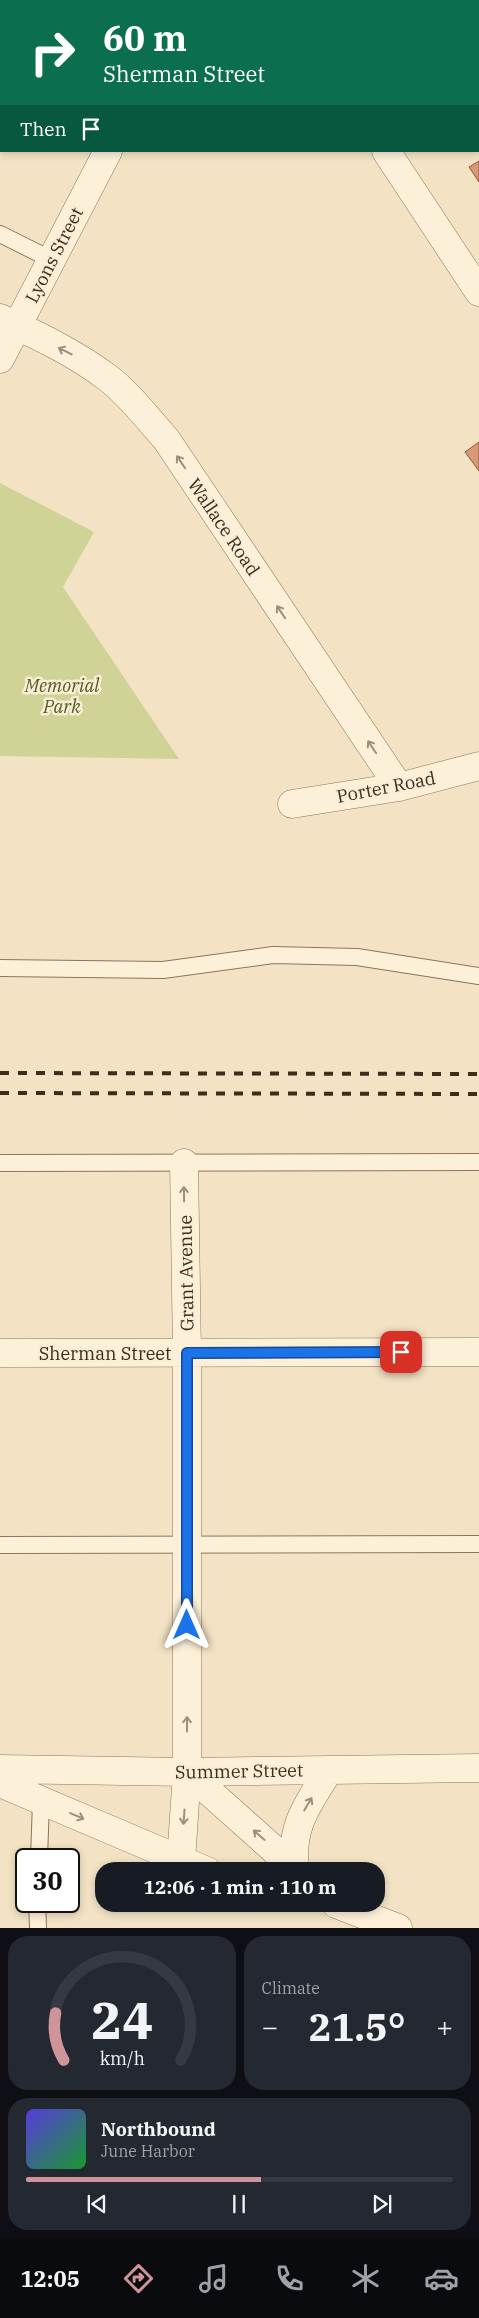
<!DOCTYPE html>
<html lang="en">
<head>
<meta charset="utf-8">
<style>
  :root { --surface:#171b24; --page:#242831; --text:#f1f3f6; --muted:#9ea1a6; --line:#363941; --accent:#cf949a }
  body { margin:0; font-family:"IBM Plex Serif",serif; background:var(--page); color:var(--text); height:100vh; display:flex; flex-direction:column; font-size:19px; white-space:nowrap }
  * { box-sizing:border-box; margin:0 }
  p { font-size:16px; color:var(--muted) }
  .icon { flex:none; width:28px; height:28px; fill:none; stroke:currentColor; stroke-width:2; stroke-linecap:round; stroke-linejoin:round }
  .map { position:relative; height:1928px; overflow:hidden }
  .side { display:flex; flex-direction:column; gap:8px; padding:8px; background:#0d0f14; flex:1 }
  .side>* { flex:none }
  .top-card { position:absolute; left:0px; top:0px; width:480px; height:152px; box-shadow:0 2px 8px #0003; background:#0b6e4f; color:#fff; overflow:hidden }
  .speed { position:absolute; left:15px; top:1848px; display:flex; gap:10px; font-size:25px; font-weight:700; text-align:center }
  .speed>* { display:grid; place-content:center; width:65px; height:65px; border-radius:50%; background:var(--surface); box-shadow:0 2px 8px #0003; line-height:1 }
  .speed .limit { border:2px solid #111; border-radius:8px; background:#fff; color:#111 }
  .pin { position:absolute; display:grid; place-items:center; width:42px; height:42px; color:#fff; margin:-21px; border-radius:10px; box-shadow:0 2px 8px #0006 }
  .me { position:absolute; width:55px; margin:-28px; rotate:0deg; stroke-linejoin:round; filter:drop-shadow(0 0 4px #0008) }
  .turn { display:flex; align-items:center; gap:18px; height:105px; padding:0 20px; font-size:22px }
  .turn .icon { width:65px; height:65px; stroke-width:2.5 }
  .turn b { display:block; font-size:35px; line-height:42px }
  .then { display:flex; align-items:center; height:48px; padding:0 20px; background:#0003; gap:10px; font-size:19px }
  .big { font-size:38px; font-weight:800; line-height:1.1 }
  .side .widget { flex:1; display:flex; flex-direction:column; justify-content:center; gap:8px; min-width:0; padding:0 18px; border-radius:20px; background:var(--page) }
  .side .dial { align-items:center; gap:0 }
  .dial svg { height:130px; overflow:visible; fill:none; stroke:var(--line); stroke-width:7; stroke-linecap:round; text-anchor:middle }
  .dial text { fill:var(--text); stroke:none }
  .song { display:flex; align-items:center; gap:15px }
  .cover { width:60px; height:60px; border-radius:8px; background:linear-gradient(135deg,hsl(250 70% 55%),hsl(130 70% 35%)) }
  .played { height:5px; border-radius:2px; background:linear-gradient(90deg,var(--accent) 55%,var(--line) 55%) }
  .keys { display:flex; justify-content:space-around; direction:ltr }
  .heat { display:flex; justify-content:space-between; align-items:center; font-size:28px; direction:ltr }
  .side .tiles { flex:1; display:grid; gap:8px; grid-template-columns:1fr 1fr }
  .widget:last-child { grid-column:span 2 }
  .trip { position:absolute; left:95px; top:1862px; width:290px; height:50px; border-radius:20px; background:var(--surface); box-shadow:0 2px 8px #0003; font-weight:800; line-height:50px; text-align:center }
  .tab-bar { display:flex; height:80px; justify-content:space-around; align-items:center; background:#090b0e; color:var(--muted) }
  .tab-bar .icon { width:35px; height:35px }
  .tab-bar .current { color:var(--accent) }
  .tab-bar b { font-size:22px; color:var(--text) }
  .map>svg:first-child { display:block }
</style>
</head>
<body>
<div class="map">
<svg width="479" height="1928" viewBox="0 0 479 1928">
  <rect width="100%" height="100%" fill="#f3e3c4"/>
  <path fill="#cfd396" d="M 0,483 L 94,532 L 63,587 L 179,759 L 0,756 Z"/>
  <path fill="#d59976" stroke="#92593b" d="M 395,0 L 458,0 L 393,1 Z
    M 479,161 L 479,182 L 469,167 Z
    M 479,442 L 479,471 L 465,452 Z"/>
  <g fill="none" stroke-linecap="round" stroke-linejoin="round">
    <g stroke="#907358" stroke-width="18">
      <path id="service" d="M 54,1 L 54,0
        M 0,107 L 1,105
        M 0,234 L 52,260
        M 0,968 L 163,970 L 273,955 L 357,957 L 479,976
        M 0,1163 L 479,1162
        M 0,1545 L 479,1544
        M 39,1859 L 41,1801
        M 37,1901 L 38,1928"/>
    </g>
    <g stroke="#907358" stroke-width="29">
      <path id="minor" d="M 185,1 L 186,0
        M 0,318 C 37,335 75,353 108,378 C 130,395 147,418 166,439 L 399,787
        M 0,359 L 108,151
        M 292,804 L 399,787 L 479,766
        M 0,1353 L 479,1352
        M 181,1861 L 187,1772 L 187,1353 L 184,1163"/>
    </g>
    <g stroke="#907358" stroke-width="29">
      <path id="tertiary" d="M 287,0 L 288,1
        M 386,151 L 479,292
        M 0,1769 L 187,1772 L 479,1768
        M 187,1772 L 298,1871
        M 0,1783 L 207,1871
        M 295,1867 C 290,1826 308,1804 329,1770
        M 336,1904 L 398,1928"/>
    </g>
    <use href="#service" stroke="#fcf0d9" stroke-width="16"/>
    <use href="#minor" stroke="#fcf0d9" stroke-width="28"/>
    <use href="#tertiary" stroke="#fcf0d9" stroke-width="28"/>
    <path stroke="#3f2c1d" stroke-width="4" stroke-dasharray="9 9" stroke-linecap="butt" d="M 0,1073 L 479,1074
      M 0,1093 L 479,1094"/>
  </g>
  <defs><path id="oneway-shaft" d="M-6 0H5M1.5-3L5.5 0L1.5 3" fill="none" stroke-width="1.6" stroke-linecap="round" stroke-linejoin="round" transform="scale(1.25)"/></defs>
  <g stroke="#9e8e7b">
    <use href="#oneway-shaft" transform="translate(65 351) rotate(-153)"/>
    <use href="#oneway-shaft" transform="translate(181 462) rotate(-124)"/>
    <use href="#oneway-shaft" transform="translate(281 612) rotate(-124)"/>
    <use href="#oneway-shaft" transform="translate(372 747) rotate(-124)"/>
    <use href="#oneway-shaft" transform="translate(184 1194) rotate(-91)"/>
    <use href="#oneway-shaft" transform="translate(187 1724) rotate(-90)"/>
    <use href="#oneway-shaft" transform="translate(308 1804) rotate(-59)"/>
    <use href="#oneway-shaft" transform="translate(77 1816) rotate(23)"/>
    <use href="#oneway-shaft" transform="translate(184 1817) rotate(94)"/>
    <use href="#oneway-shaft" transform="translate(259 1835) rotate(-139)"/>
  </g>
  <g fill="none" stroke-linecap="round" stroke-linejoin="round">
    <g stroke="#114b97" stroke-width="12">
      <path id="route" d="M 187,1625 L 187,1353 L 401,1352"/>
    </g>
    <use href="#route" stroke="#1a73e8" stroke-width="9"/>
  </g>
  <g text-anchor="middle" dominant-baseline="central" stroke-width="5" stroke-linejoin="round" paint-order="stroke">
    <g font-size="18" fill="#3f2c1d" stroke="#f9edd5">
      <text transform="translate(54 255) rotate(-63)">Lyons Street</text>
      <text transform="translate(224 527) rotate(56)">Wallace Road</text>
      <text transform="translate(386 787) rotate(-11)">Porter Road</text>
      <text transform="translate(186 1273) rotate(-91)">Grant Avenue</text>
      <text x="105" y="1353">Sherman Street</text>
      <text transform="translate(239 1771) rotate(-1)">Summer Street</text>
    </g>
    <g font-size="18" font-style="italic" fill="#515d22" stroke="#f9edd5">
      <text x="62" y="685">Memorial<tspan x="62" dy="21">Park</tspan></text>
    </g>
  </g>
</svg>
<div class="speed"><div class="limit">30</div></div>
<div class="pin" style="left:401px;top:1352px;background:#d93025"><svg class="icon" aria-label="arrive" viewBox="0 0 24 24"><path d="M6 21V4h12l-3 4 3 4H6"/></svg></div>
<svg class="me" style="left:187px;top:1625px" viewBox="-20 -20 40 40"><path d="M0-17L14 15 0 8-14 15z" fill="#1a73e8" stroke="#fff" stroke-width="4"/></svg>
<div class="trip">12:06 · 1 min · 110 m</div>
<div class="top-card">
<div class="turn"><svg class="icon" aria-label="right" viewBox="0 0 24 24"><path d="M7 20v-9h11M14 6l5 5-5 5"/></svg><div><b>60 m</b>Sherman Street</div></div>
<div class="then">Then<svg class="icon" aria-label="arrive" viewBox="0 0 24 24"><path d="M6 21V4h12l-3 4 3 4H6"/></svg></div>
</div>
</div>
<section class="side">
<div class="tiles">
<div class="widget dial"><svg viewBox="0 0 100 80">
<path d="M14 69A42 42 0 1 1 86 69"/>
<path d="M14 69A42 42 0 0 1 9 40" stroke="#cf949a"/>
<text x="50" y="56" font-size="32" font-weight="700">24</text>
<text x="50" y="72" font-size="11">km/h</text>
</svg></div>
<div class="widget"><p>Climate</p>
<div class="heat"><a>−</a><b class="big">21.5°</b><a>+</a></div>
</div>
<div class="widget">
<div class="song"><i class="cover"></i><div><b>Northbound</b><p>June Harbor</p></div></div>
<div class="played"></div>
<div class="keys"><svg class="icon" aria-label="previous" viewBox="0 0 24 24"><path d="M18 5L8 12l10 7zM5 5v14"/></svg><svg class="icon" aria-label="pause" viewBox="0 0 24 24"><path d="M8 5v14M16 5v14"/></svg><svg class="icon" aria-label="next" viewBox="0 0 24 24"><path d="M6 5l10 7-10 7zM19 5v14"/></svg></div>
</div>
</div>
</section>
<nav class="tab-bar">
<b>12:05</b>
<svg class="icon current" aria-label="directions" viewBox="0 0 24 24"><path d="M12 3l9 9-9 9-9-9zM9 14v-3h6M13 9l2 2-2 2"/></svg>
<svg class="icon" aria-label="music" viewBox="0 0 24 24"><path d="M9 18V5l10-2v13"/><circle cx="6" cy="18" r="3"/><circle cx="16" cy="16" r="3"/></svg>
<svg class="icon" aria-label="phone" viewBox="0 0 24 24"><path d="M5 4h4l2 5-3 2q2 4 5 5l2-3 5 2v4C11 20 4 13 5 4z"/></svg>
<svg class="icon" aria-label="climate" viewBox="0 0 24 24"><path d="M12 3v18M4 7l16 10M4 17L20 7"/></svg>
<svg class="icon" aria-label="car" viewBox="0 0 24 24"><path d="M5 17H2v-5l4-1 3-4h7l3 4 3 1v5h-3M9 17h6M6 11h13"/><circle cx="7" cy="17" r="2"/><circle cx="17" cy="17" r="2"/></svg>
</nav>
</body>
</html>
